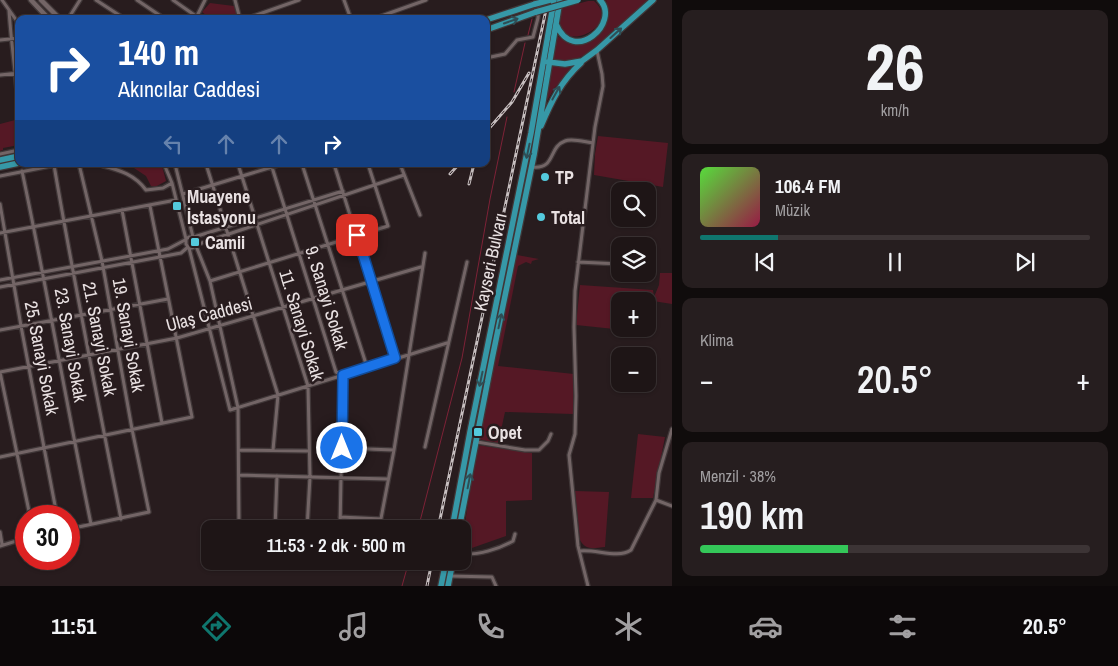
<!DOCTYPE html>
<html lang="tr">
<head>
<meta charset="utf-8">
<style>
  :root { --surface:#1e1516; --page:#261e1f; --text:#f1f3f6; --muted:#a19fa1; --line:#3c3435; --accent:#0f766e }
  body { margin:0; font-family:"Archivo Narrow",sans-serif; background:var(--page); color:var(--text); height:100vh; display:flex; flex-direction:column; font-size:19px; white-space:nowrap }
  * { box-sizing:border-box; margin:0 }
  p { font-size:16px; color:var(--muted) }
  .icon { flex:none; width:28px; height:28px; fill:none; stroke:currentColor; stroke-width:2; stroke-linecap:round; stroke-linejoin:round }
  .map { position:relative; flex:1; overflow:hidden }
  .details { display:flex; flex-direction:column; gap:10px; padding:10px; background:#100c0c; width:446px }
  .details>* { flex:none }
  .top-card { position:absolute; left:15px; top:15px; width:475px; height:152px; border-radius:10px; box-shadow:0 1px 4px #0004,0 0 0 1px var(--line); background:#1a4fa0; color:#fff; overflow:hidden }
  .buttons { position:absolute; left:611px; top:182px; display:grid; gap:10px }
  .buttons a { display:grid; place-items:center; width:45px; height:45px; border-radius:10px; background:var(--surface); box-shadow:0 1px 4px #0004,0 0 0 1px var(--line); font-size:25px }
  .speed { position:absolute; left:15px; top:505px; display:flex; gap:10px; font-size:25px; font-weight:700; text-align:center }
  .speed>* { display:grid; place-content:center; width:65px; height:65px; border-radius:50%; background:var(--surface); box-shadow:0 1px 4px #0004,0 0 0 1px var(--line); line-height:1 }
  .speed .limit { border:8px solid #d22; background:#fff; color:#111 }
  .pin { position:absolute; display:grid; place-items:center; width:42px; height:42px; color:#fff; margin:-21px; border-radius:10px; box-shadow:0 2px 8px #0006 }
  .me { position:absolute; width:55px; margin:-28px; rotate:0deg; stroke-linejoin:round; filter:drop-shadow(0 0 4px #0008) }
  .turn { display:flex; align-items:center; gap:18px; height:105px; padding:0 20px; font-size:22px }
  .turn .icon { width:65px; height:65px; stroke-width:2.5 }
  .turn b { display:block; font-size:35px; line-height:42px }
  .lanes { display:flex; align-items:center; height:48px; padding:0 20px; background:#0003; justify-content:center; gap:25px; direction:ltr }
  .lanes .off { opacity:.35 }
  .big { font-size:38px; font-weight:600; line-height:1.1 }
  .details .card { flex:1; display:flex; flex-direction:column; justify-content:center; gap:8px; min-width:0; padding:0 18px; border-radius:10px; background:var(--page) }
  .details .dial { align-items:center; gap:0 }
  .dial b { font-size:65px; line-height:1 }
  .song { display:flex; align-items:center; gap:15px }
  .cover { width:60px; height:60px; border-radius:8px; background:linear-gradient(135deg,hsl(110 70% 55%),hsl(340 70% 35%)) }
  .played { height:5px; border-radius:2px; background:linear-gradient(90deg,var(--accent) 20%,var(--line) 20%) }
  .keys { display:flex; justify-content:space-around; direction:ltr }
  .heat { display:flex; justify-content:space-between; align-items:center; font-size:28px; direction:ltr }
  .charge { height:8px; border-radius:4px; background:linear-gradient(90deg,#34c759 38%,var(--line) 0) }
  .trip { position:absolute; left:201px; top:520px; width:270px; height:50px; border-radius:10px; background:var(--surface); box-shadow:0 1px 4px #0004,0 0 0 1px var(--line); font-weight:600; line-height:50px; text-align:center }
  .tab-bar { display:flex; height:80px; justify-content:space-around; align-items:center; background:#0c0809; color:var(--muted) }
  .tab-bar .icon { width:35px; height:35px }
  .tab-bar .selected { color:var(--accent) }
  .tab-bar b { font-size:22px; color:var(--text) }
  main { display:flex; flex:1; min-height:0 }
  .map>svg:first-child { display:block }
</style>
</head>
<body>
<main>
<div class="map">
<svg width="672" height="586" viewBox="0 0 672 586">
  <rect width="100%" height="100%" fill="#281c1e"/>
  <path fill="#551825" d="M 606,0 L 648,0 C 630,15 596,52 576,59 C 569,61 560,60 553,59 L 556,34 C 571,51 601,42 607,20 C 609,13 608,7 606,0 Z
    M 588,1 L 594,1 C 622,24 565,54 560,24 C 560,19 561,12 562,8 Z
    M 210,3 L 234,6 L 238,17 C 228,22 211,20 202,12 Z
    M 551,65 L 573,66 L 554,89 L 544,106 Z
    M 19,119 L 19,145 L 3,148 L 3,150 L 0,151 L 0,124 Z
    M 598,136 L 668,143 L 663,187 L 594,175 L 595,154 Z
    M 151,164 L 162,166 L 166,181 L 155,187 L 151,186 L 146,176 L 131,166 L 109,165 Z
    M 517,255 L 539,259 L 532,261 L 531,264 L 526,262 L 518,266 L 498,366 L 574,374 L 573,414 L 505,412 L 498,444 L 479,439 Z
    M 660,273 L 672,273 L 672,304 L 653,301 L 648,317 L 648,301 L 620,301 L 620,329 L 644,329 L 643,332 L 576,325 L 580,285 L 653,290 L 654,297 L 659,285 Z
    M 638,434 L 665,437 L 653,498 L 631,498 Z
    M 477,445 L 532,453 L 532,500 L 506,501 L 506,536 L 469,549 L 463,547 L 463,536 Z
    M 575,491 L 609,492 L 605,547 C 594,548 586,551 580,540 Z"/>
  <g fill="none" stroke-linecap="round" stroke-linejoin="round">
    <path stroke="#7e2237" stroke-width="1" d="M 528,35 L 532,19
      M 514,92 L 525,43
      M 418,529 L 462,358 L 490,199 L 507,117
      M 402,586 L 409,561"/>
    <g stroke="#403738" stroke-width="5.5">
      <path id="street" d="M 2,0 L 19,24
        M 96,0 L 125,19
        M 137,0 L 165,19
        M 173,0 L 200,19
        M 235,0 L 240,19
        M 344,0 L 351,19
        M 9,10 C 11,42 16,73 18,105
        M 197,16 L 205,0
        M 68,19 L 80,0
        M 245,19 L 299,0
        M 373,19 L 426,0
        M 0,40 L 19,38
        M 486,58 L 505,54 L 517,40 L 533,37 L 538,18 L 539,3
        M 0,75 L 19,73
        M 0,154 L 19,150
        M 101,164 L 103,166 C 120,170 135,175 146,190 L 163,188 L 172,183
        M 164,164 L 172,183 L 186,239
        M 175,164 L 193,237
        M 206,164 L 278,395 L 273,450
        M 238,164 L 308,386 L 310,477 L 307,529
        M 271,164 L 336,372 L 343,375 L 340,529
        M 302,164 L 367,367
        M 334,164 L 395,359
        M 400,164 L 420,215
        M 54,165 C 74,283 98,401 121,519
        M 532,167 C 556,170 548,147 565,141 C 572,138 585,142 593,143
        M 22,171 C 47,289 67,407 91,524
        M 0,176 L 61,164
        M 183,194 L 282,164
        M 0,204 L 21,326 L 57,516
        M 122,210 L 162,423
        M 0,233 L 176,200
        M 194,237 L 343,191
        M 196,245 L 404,175
        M 196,246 L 210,281 L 238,408 L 239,529
        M 189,248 L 230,410 L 447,343
        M 578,262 L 620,264
        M 648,266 L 652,267
        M 0,280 L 168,249 L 185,240
        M 210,281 L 388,226 L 368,164
        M 0,287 L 181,253 L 188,247 L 192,248 L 196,246 L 196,241 L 194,237 L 189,237 L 186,239 L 186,244 L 188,247
        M 0,330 L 168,299
        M 0,372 L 177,338 L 421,267
        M 0,372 L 30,516
        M 477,442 L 525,450 L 539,450 L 548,441 L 551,434
        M 425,447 L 467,262
        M 342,448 L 394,450
        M 239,450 L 309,451
        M 0,457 L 192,417 L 150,206
        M 239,475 L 388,479
        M 656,500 L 672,506
        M 340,517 L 381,519
        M 69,529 L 149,512 L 132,429 L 102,261 L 79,164
        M 275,529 L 277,476
        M 379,529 L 394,450 L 425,253
        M 0,532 L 2,544
        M 0,546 L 26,538
        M 580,551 C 596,549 618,559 631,550 L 656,500 L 659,473 L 672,429
        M 462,554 C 479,555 499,549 513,541 L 515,534
        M 450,576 L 492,577 L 496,586
        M 588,586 L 578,546 L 569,455 L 575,434 L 576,396 L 574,327 L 575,291 L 595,127 L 603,86 L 602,74 L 597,51"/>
    </g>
    <g stroke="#403738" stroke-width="7">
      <path id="secondary" d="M 31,0 L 49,19
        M 41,0 L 60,19"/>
    </g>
    <g stroke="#403738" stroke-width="8">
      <path id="highway" d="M 486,20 L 535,4
        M 556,24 C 574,66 621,22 600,0
        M 486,30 L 536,12
        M 548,62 L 565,64 L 582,61 L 597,50 L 653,0
        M 541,126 C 551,102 561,81 581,63
        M 0,160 L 19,156
        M 0,167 L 19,163
        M 452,529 L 470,432 L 531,133 L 554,0
        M 459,529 L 492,359 L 534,155 L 560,0
        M 441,586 L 446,561
        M 448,586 L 453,561"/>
    </g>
    <use href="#street" stroke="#736566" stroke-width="3"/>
    <use href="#secondary" stroke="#736566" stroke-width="4.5"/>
    <use href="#highway" stroke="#3698a7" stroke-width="5.5"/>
    <g stroke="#c7bfc0" stroke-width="3">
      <path id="rail" d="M 486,132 L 512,102 L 529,73
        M 450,174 L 459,164
        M 469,184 L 474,164
        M 438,529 L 548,0
        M 427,586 L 432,561"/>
    </g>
    <use href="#rail" stroke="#281c1e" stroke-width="1" stroke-dasharray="4" stroke-linecap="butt"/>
    <g stroke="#403738" stroke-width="8" stroke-linecap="butt">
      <path id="highway-bridge" d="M 535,4 L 550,0
        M 536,12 L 578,0"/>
    </g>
    <use href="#highway-bridge" stroke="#3698a7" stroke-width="5.5"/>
  </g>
  <defs><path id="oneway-shaft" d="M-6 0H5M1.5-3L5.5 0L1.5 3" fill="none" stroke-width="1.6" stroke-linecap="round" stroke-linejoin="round" transform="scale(1.25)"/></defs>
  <g stroke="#2e4e55">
    <use href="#oneway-shaft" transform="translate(511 21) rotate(-19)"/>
    <use href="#oneway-shaft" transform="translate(616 33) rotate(-42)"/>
    <use href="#oneway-shaft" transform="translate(556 93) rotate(-61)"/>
    <use href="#oneway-shaft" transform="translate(528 151) rotate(102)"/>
    <use href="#oneway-shaft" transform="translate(500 321) rotate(-78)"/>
    <use href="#oneway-shaft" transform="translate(481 379) rotate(102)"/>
    <use href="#oneway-shaft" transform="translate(469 481) rotate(-79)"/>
  </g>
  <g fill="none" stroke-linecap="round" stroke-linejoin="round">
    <g stroke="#114b97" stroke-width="12">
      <path id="route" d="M 342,448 L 343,375 L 395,358 L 357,235"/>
    </g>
    <use href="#route" stroke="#1a73e8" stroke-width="9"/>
  </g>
  <g fill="#54cadd" stroke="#281c1e" stroke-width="2">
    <circle cx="545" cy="177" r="5"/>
    <rect x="172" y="201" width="10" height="10" rx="2.5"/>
    <circle cx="541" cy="217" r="5"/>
    <rect x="190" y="237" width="10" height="10" rx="2.5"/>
    <rect x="473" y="427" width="10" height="10" rx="2.5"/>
  </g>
  <g text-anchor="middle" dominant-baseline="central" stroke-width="5" stroke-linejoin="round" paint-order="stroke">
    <g font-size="18" font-weight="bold" fill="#e9e1e2" stroke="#281c1e" text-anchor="start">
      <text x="555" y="177">TP</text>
      <text x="187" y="196">Muayene<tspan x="187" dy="21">İstasyonu</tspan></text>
      <text x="551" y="217">Total</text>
      <text x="205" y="242">Camii</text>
      <text x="488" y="432">Opet</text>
    </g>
    <g font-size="18" fill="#e9e1e2" stroke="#281c1e">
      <text transform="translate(490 262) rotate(-78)">Kayseri Bulvarı</text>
      <text transform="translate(327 298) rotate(73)">9. Sanayi Sokak</text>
      <text transform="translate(209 314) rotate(-15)">Ulaş Caddesi</text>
      <text transform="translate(302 325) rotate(73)">11. Sanayi Sokak</text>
      <text transform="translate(129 335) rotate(80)">19. Sanayi Sokak</text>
      <text transform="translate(100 339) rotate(79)">21. Sanayi Sokak</text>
      <text transform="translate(71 345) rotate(80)">23. Sanayi Sokak</text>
      <text transform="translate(42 358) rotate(79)">25. Sanayi Sokak</text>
    </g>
  </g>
</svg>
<div class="buttons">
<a><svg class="icon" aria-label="search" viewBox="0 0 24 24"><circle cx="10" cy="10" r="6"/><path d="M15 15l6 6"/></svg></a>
<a><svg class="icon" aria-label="layers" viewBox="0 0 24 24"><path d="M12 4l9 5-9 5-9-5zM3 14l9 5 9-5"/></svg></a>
<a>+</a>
<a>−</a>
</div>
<div class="speed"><div class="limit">30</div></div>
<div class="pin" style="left:357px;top:235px;background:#d93025"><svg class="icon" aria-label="arrive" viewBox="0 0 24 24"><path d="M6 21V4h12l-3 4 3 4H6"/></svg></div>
<svg class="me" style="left:342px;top:448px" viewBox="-20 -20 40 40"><circle r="17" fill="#1a73e8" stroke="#fff" stroke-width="3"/><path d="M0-11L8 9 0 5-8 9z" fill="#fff"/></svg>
<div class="trip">11:53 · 2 dk · 500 m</div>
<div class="top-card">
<div class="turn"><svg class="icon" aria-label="right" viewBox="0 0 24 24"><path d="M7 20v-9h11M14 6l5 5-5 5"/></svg><div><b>140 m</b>Akıncılar Caddesi</div></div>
<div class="lanes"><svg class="icon off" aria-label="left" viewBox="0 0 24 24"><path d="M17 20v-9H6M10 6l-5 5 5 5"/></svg><svg class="icon off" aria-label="ahead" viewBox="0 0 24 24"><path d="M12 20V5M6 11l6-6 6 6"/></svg><svg class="icon off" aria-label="ahead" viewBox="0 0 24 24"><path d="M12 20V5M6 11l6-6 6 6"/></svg><svg class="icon" aria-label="right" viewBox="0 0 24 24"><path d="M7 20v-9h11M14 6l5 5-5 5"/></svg></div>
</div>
</div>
<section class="details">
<div class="card dial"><b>26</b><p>km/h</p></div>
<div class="card">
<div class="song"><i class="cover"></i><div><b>106.4 FM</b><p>Müzik</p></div></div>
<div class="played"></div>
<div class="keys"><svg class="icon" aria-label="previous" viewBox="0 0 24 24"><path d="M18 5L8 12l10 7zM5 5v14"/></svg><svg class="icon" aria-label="pause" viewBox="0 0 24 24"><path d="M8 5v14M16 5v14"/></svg><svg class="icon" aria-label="next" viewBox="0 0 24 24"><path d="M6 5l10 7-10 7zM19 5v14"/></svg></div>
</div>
<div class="card"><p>Klima</p>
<div class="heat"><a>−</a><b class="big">20.5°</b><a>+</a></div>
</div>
<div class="card"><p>Menzil · 38%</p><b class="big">190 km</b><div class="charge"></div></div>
</section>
</main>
<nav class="tab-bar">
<b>11:51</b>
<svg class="icon selected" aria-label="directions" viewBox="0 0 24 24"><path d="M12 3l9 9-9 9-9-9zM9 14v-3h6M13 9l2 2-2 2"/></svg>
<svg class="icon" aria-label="music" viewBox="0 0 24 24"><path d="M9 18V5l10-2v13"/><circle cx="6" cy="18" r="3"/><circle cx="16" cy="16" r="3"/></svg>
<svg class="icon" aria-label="phone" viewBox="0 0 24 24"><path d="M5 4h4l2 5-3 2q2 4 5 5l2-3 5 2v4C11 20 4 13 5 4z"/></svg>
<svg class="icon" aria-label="climate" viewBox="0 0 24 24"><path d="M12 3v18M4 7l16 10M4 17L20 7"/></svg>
<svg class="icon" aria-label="car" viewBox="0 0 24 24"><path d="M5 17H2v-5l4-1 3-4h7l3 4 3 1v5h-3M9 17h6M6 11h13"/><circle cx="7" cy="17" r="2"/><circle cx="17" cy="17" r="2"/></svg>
<svg class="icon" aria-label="filters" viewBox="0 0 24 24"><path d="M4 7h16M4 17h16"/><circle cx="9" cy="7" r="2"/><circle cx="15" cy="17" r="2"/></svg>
<b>20.5°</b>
</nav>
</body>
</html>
